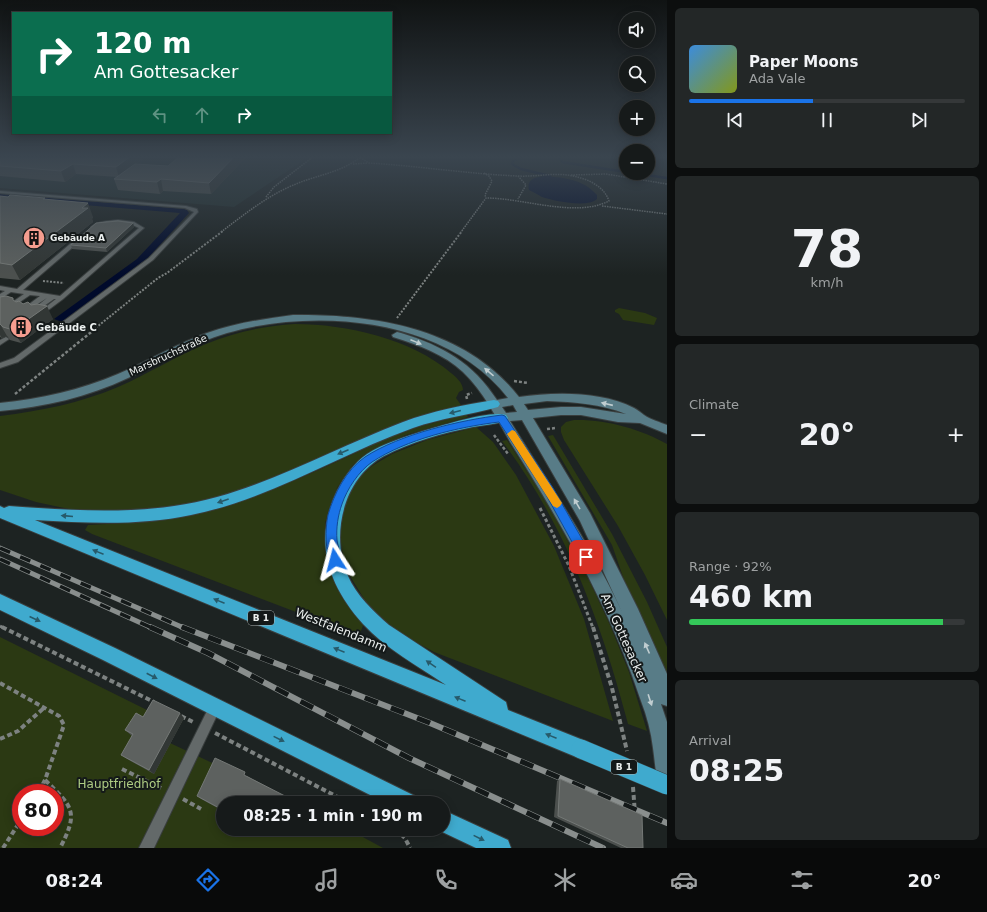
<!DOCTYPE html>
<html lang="en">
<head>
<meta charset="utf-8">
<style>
  :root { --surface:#161a1a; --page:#232727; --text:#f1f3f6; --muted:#9ea1a2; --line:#353839; --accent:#1a73e8 }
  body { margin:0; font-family:"DejaVu Sans",sans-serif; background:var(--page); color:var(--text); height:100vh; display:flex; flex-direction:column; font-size:15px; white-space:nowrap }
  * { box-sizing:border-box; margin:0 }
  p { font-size:13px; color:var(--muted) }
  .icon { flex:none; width:22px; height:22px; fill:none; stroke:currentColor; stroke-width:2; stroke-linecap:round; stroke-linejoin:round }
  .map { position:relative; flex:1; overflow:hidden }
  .drawer { display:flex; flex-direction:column; gap:8px; padding:8px; background:#0c0e0e; width:320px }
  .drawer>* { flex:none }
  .guide { position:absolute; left:12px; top:12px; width:380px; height:122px; border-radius:0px; box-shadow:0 2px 10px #0003,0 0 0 1px var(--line); background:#0b6e4f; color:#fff; overflow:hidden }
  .fabs { position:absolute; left:619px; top:12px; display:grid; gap:8px }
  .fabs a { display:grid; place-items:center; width:36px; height:36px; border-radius:50%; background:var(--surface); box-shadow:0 2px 10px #0003,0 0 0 1px var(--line); font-size:20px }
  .speed { position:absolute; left:12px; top:784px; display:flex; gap:8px; font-size:20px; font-weight:700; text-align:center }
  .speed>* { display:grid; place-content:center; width:52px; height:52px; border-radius:50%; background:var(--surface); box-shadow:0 2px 10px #0003,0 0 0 1px var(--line); line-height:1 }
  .speed .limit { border:6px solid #d22; background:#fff; color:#111 }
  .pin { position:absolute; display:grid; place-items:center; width:34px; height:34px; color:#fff; margin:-17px; border-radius:8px; box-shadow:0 2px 6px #0006 }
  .me { position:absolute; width:44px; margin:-22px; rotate:351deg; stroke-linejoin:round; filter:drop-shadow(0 0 3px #0008) }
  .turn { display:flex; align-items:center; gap:14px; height:84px; padding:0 16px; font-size:18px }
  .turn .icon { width:52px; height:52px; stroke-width:2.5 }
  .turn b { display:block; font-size:28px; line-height:34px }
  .lanes { display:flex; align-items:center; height:38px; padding:0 16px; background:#0003; justify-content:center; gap:20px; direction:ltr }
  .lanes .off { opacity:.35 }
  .big { font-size:30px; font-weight:800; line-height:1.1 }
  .drawer .card { flex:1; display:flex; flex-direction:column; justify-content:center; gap:6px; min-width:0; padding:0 14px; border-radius:6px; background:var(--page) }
  .drawer .dial { align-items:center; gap:0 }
  .dial b { font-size:52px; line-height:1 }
  .song { display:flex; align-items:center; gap:12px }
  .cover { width:48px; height:48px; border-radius:6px; background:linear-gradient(135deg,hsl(210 70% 55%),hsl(70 70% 35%)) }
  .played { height:4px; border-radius:2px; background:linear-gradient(90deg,var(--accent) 45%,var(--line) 45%) }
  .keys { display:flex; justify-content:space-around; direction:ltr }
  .heat { display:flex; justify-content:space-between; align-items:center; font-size:22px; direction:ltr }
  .charge { height:6px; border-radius:3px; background:linear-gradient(90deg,#34c759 92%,var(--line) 0) }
  .trip { position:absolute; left:216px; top:796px; width:234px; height:40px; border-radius:20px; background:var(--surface); box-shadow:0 2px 10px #0003,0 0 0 1px var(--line); font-weight:800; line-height:40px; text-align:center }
  .dock { display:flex; height:64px; justify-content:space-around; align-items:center; background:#090a0a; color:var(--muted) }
  .dock .icon { width:28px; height:28px }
  .dock .active { color:var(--accent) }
  .dock b { font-size:18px; color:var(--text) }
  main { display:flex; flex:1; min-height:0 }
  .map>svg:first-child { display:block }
</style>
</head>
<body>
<main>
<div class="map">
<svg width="667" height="848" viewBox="0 0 667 848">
  <rect width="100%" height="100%" fill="#1d2322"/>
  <path fill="#23302f" d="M 0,156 L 310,156 L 234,207 L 0,188 Z"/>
  <path fill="#2b3913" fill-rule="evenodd" d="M 619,308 L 645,313 L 657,318 L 654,325 L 623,320 L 619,314 L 615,312 L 615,310 Z
    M 295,324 C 346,324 412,339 451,373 C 456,377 463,383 463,390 L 459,392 L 456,398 L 461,405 L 393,427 L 250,487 L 213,499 L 164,509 L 83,512 L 36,502 L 0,490 L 0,416 C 41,411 80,403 118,387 C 148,374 176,356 206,344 C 235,332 264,326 295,324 Z
    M 466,414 L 468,417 L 406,435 L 369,452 L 353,465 L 337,488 L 325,523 L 327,552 L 364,623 L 359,636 L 92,534 L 85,530 L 88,525 C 125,523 162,522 197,513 C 264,497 328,466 390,437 L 415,428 Z
    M 574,420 C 605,419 641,429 667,444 L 667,620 L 645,575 L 618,526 L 564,440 L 561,432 L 561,427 L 566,422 Z
    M 476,427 L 493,442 L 516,475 L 554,546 L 584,619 L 613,721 L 434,652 L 399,633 L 369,607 L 350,576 L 342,551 L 339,529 L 349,492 L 359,478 L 372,466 L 392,454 L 427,440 Z
    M 553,435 L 612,534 L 647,602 L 667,647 L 667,684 L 630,597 L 612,545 L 548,436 Z
    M 507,440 L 548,504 L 590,582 L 610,625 L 629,672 L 647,731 L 628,724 C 602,624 565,524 502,441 Z
    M 0,637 L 153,713 L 158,705 L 184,718 L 170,743 L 297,803 L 223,803 L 223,829 L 348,829 L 383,848 L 0,848 ZM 21,793 L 55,793 L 55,827 L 21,827 Z"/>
  <path fill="#000a2b" d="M 545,176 C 565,178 583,179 597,195 L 597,199 C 588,208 554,201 542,197 C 538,195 534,192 529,190 C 526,179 536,177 545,176 Z
    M 0,194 L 183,209 L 187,210 L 189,213 L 147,259 L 62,322 L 54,319 L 137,259 L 180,213 L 0,198 Z"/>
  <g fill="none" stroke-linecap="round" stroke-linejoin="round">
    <path stroke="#000a2b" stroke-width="2.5" d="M 523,156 L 513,161 L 512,164 L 521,169 L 550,176
      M 559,156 L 562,162 L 626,172
      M 633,173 L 667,178"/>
    <g stroke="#393e3e" stroke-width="2">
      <path id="lane" d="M 0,191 L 186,206 L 197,209 L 198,212 L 153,260 L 18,362 L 0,368 L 0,363 L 14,358 L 149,258 L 194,212 L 185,208 L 0,193 Z
        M 118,220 L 134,222 L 144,228 L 63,299 L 43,314 L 41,315 L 38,313 L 56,299 L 54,299 L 34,313 L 31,311 L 32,310 L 47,298 L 25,312 L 23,313 L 20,311 L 40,296 L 30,295 L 11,308 L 7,308 L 7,306 L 24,294 L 11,292 L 0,299 L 0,294 L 5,291 L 0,290 L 0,286 L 17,289 L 76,239 L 80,239 L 80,241 L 23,290 L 60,296 L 139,228 C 125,220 107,223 93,228 L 91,227 C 98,221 108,221 118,220 Z
        M 6,337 L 9,339 L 0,345 L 0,340 Z
        M 215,701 L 219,703 L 221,707 L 219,711 L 154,848 L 139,848 L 211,703 Z"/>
    </g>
    <g stroke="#393e3e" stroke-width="2">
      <path id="secondary" d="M 293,315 C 375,314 465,328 519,397 C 554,392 601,391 634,408 C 638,410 641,413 644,415 C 651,420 660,422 667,425 L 667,434 L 640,423 L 618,422 L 581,415 L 561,415 L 533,418 L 590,513 L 638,609 L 667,674 L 667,706 L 661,704 L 667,722 L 667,789 L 660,786 C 655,774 655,761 653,748 C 651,732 647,716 641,701 C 611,610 563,526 512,445 C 497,420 485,393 463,372 C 444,354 418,345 393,337 L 392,335 L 397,332 L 401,333 C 443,346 472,362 497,400 L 508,398 C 447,318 317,307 227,333 C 192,343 161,363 128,378 C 88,397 44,407 0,411 L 0,403 C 41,399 80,390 118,374 C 148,361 176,344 207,333 C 235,323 264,319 293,315 ZM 547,401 C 575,402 601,404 626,414 L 581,407 L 561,407 L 528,410 L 524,404 ZM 513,405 L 517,412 L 506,413 L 502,407 ZM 522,420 L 580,521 L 622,612 C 591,545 549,484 510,421 Z"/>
    </g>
    <g stroke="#393e3e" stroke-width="2">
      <path id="highway" d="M 494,400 L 498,401 L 500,404 L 498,407 C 470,415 441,418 413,428 C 338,455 270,499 191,515 C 140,526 87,523 35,520 L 446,685 C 418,666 386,649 363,624 C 328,585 313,541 337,491 C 344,477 354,463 367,454 C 384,443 405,437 423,431 C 441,426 490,410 506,415 L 508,418 L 506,421 C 496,424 484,425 473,427 C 443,433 411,442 384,456 C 343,478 330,536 348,576 C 356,595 374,612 389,625 L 506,702 L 508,710 L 588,742 L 591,749 L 588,756 L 581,759 L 0,518 L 0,506 L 4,508 L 9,506 C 79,511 149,516 217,497 C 281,479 340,446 403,422 C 432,411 463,405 494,400 Z
        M 0,594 L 115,648 L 415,796 L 418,803 L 386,803 L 103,660 L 0,610 Z
        M 443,810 L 508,840 L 511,848 L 476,848 L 436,829 L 443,829 Z"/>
    </g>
    <path stroke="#7d8281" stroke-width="1.5" stroke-dasharray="1.5 1" stroke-linecap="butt" d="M 358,156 L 369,163 C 419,166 469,174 518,176 C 537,177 555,172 573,176 C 588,179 604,186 609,201 C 575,218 524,198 486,198 L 461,232
      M 353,164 L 368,163
      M 484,173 L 489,176 L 492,181 L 485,195 L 486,198
      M 571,175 L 606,174 L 667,184
      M 518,176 L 526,185 L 518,199
      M 266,197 L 274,187 L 314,156
      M 602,206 L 667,214
      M 221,232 C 245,214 268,195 296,184 C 317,175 343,172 360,157"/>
    <path stroke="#7d8281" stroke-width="2" stroke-dasharray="2 1.5" stroke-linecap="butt" d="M 43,281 L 64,283
      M 397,318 L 462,231
      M 93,330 L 158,278 L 167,273 L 223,231"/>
    <path stroke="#7d8281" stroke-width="2.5" stroke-dasharray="3 2" stroke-linecap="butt" d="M 514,381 L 528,383
      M 15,394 L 95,329
      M 467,399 L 466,395 L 472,393
      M 547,429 L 556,428
      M 494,435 L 508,454"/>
    <path stroke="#7d8281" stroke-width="3" stroke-dasharray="3.5 2.5" stroke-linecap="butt" d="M 540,508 L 569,566 L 593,628
      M 0,626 L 4,628"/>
    <path stroke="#7d8281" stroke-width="4" stroke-dasharray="5 3" stroke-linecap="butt" d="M 2,627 L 154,702
      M 593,627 L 612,688 L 627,751
      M 0,683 L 59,716 L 64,725 L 45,780 L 38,793
      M 181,716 L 195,723
      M 215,733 L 349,803
      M 0,739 L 18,731 L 45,707
      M 122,769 L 161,788
      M 45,780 C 73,807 79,812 60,848
      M 633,787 L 635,814
      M 183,799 L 201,809
      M 395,829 L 405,838 L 410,848
      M 3,848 L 21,820"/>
    <use href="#lane" fill="#636969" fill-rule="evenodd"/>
    <use href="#secondary" fill="#587c87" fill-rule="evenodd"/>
    <use href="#highway" fill="#3faace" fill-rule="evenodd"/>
    <g stroke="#898e8d" stroke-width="5">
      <path id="rail-far1" d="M 0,548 L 184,628
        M 0,559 L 152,628"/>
    </g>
    <g stroke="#898e8d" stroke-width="6">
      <path id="rail" d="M 150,627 L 208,653 L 409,758 L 603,848
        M 182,627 L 430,723 L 667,823"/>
    </g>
    <use href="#rail-far1" stroke="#141919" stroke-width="3.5" stroke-dasharray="11" stroke-linecap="butt"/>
    <use href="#rail" stroke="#141919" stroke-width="5" stroke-dasharray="14" stroke-linecap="butt"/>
    <g stroke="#393e3e" stroke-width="20" stroke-linecap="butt">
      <path id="highway-bridge" d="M 581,749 L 667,785"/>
    </g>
    <use href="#highway-bridge" stroke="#3faace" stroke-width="19"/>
  </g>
  <path fill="#4c504e" d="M 0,156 L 147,156 L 136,164 L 168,166 L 247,156 L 211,194 L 163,191 L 160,194 L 118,190 L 114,179 L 117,177 L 76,174 L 65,182 L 0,176 Z
    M 0,196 L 46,200 L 93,217 L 92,219 L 93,222 L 20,280 L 0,278 Z
    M 133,223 L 134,227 L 107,252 L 72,249 L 71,245 Z
    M 0,297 L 23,304 L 31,305 L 53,319 L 21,343 L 10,340 L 7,336 L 2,338 L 0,337 Z
    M 143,717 L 184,718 L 154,774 L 127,759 L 121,755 L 132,736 L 125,730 Z
    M 247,776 L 287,799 L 285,803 L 243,803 L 237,800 L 236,803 L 223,803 L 223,811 L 201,799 L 197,796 Z
    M 560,779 L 643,848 L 621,848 L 554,817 L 557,781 Z"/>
  <path fill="#323735" d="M 131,156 L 147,156 L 119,177 L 116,167 Z
    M 235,156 L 247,156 L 211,194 L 209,183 Z
    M 73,164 L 76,174 L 65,182 L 61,171 Z
    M 161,179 L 163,191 L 160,194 L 157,182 Z
    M 88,203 L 93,217 L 92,219 L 93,222 L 20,280 L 12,265 Z
    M 133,223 L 134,227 L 107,252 L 106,248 Z
    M 47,306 L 53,319 L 21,343 L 13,330 Z
    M 0,324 L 7,336 L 2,338 L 0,335 Z
    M 180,713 L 184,718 L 154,774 L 149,770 Z
    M 285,796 L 287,799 L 285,803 L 283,803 Z
    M 234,797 L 237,800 L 236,803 L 231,803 Z"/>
  <path fill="#5d615f" stroke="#747876" d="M 0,156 L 131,156 L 116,167 L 73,164 L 61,171 L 0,166 Z
    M 180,156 L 235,156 L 209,183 L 161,179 L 157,182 L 114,179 L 135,164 L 168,166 Z
    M 10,195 L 45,198 L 43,199 L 88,203 L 82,208 L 88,208 L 12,265 L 0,263 L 0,196 L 8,197 Z
    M 118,221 L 133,223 L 106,248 L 71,245 L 96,223 Z
    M 6,296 L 13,298 L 13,300 L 16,302 L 19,301 L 23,304 L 28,302 L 31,305 L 37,304 L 47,306 L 13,330 L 3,327 L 0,324 L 0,297 Z
    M 153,700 L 180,713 L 149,770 L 121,755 L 133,734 L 125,730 L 136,713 L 143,717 Z
    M 215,758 L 245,772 L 244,775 L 285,796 L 283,803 L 246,803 L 234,797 L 231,803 L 223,803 L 223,810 L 197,796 Z
    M 560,779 L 642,815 L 643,848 L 628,848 L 558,816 Z"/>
  <defs><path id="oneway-solid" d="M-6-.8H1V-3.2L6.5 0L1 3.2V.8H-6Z"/></defs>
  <g fill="#c0cdd0">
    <use href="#oneway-solid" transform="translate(416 342) rotate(22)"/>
    <use href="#oneway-solid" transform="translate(489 372) rotate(-140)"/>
    <use href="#oneway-solid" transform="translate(607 404) rotate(-167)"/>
    <use href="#oneway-solid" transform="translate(577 504) rotate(-120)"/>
    <use href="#oneway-solid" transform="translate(647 648) rotate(-114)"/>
    <use href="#oneway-solid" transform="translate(650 700) rotate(72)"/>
  </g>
  <g fill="#275a6a">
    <use href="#oneway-solid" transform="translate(455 412) rotate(166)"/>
    <use href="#oneway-solid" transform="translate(343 452) rotate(157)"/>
    <use href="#oneway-solid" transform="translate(223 501) rotate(161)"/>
    <use href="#oneway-solid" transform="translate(67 516) rotate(-175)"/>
    <use href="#oneway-solid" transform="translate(98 552) rotate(-158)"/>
    <use href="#oneway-solid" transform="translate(219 601) rotate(-158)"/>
    <use href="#oneway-solid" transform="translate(35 619) rotate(25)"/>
    <use href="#oneway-solid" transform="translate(339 650) rotate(-158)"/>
    <use href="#oneway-solid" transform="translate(431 664) rotate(-146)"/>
    <use href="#oneway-solid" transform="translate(152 676) rotate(27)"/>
    <use href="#oneway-solid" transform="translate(460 699) rotate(-158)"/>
    <use href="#oneway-solid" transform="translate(551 736) rotate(-158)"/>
    <use href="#oneway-solid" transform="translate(279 739) rotate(26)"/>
    <use href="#oneway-solid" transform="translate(479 838) rotate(26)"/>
  </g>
  <linearGradient id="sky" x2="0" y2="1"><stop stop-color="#101313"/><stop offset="0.57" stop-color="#3a454f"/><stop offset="1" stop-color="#3a454f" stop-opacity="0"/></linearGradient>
  <rect width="667" height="275" fill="url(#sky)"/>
  <path fill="#1a73e8" stroke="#114b97" d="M 502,415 L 505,416 L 553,488 L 590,553 L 592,557 L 590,560 L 586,562 L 582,560 L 545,493 L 499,422 C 458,427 407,439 372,462 C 359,471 347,489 342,504 C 338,515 336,528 337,540 C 338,548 342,556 339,564 L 335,565 L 331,564 C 325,550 325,530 328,515 C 334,494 346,470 365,457 C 400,434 461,420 502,415 Z"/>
  <path fill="#f59e0b" d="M 512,430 L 515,431 L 560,500 L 562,503 L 560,506 L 557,508 L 553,506 L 507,434 Z"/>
  <defs>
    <g id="building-disc" transform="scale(1.15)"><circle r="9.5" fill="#f59d8f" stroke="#141919"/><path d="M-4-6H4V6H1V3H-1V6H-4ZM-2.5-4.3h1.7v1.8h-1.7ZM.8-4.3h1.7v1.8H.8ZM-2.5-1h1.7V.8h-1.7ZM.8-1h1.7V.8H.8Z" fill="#111"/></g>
  </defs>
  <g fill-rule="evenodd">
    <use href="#building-disc" x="34" y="238"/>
    <use href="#building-disc" x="21" y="327"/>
  </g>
  <g text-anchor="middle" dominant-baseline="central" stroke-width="4" stroke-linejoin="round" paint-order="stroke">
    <g font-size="9" font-weight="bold" fill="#ecf0ef" stroke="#141919" text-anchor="start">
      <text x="50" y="238">Gebäude A</text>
    </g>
    <g fill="#141919" stroke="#abb0af" stroke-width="1">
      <rect x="248" y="611" width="26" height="14" rx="3"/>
      <rect x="611" y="760" width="26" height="14" rx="3"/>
    </g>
    <g font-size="9" font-weight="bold" fill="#ecf0ef">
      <text x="261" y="618">B 1</text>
      <text x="624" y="767">B 1</text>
    </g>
    <g font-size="10" font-weight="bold" fill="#ecf0ef" stroke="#141919" text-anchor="start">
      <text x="36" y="327">Gebäude C</text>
    </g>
    <g font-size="10" fill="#ecf0ef" stroke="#141919">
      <text transform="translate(168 355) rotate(-25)">Marsbruchstraße</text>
    </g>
    <g font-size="12" fill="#ecf0ef" stroke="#141919">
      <text transform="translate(341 630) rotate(22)">Westfalendamm</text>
      <text transform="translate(624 638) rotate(66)">Am Gottesacker</text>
    </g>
    <g font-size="12" fill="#aecc83" stroke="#141919">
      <text x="119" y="784">Hauptfriedhof</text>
    </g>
  </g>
</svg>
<div class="fabs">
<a><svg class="icon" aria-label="sound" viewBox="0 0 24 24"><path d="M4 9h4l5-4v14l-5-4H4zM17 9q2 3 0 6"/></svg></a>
<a><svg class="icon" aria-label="search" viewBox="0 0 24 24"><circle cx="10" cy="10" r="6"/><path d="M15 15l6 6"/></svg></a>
<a>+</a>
<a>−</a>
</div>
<div class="speed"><div class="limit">80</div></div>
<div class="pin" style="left:586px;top:557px;background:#d93025"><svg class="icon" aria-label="arrive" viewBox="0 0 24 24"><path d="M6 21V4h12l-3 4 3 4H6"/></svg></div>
<svg class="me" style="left:335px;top:560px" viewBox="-20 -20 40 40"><path d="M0-17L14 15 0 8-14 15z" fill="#1a73e8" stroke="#fff" stroke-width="4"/></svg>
<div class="trip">08:25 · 1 min · 190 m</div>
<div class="guide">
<div class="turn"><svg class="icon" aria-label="right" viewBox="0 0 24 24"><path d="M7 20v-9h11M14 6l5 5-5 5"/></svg><div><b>120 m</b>Am Gottesacker</div></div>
<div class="lanes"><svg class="icon off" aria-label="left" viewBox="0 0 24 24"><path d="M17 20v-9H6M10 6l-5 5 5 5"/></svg><svg class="icon off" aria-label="ahead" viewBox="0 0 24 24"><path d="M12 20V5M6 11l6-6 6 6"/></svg><svg class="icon" aria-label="right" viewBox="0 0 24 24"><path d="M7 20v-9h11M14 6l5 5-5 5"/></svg></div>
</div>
</div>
<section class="drawer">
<div class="card">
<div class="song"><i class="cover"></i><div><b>Paper Moons</b><p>Ada Vale</p></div></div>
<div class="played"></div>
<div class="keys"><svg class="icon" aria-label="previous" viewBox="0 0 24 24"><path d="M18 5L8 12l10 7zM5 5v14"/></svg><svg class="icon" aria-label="pause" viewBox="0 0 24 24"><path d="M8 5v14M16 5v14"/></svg><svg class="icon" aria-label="next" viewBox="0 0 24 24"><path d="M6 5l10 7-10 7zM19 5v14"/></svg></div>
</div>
<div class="card dial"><b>78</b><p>km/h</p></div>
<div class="card"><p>Climate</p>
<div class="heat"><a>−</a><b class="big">20°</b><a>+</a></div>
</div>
<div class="card"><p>Range · 92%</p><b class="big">460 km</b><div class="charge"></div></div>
<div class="card"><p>Arrival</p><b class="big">08:25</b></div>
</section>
</main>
<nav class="dock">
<b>08:24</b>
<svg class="icon active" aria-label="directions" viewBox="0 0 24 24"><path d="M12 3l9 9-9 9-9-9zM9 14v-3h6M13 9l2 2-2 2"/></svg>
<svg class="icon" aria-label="music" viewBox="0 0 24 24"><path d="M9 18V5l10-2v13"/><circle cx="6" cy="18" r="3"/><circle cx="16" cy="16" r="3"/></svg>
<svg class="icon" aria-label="phone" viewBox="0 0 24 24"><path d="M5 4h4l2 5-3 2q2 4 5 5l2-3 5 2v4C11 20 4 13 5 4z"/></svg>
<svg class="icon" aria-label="climate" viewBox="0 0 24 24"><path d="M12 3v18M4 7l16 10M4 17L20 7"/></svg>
<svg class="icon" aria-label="car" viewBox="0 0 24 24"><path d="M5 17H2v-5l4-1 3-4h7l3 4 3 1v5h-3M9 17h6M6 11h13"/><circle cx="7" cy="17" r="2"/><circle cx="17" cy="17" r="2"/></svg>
<svg class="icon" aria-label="filters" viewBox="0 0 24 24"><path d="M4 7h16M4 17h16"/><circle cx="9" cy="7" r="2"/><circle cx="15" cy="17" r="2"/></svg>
<b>20°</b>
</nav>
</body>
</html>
